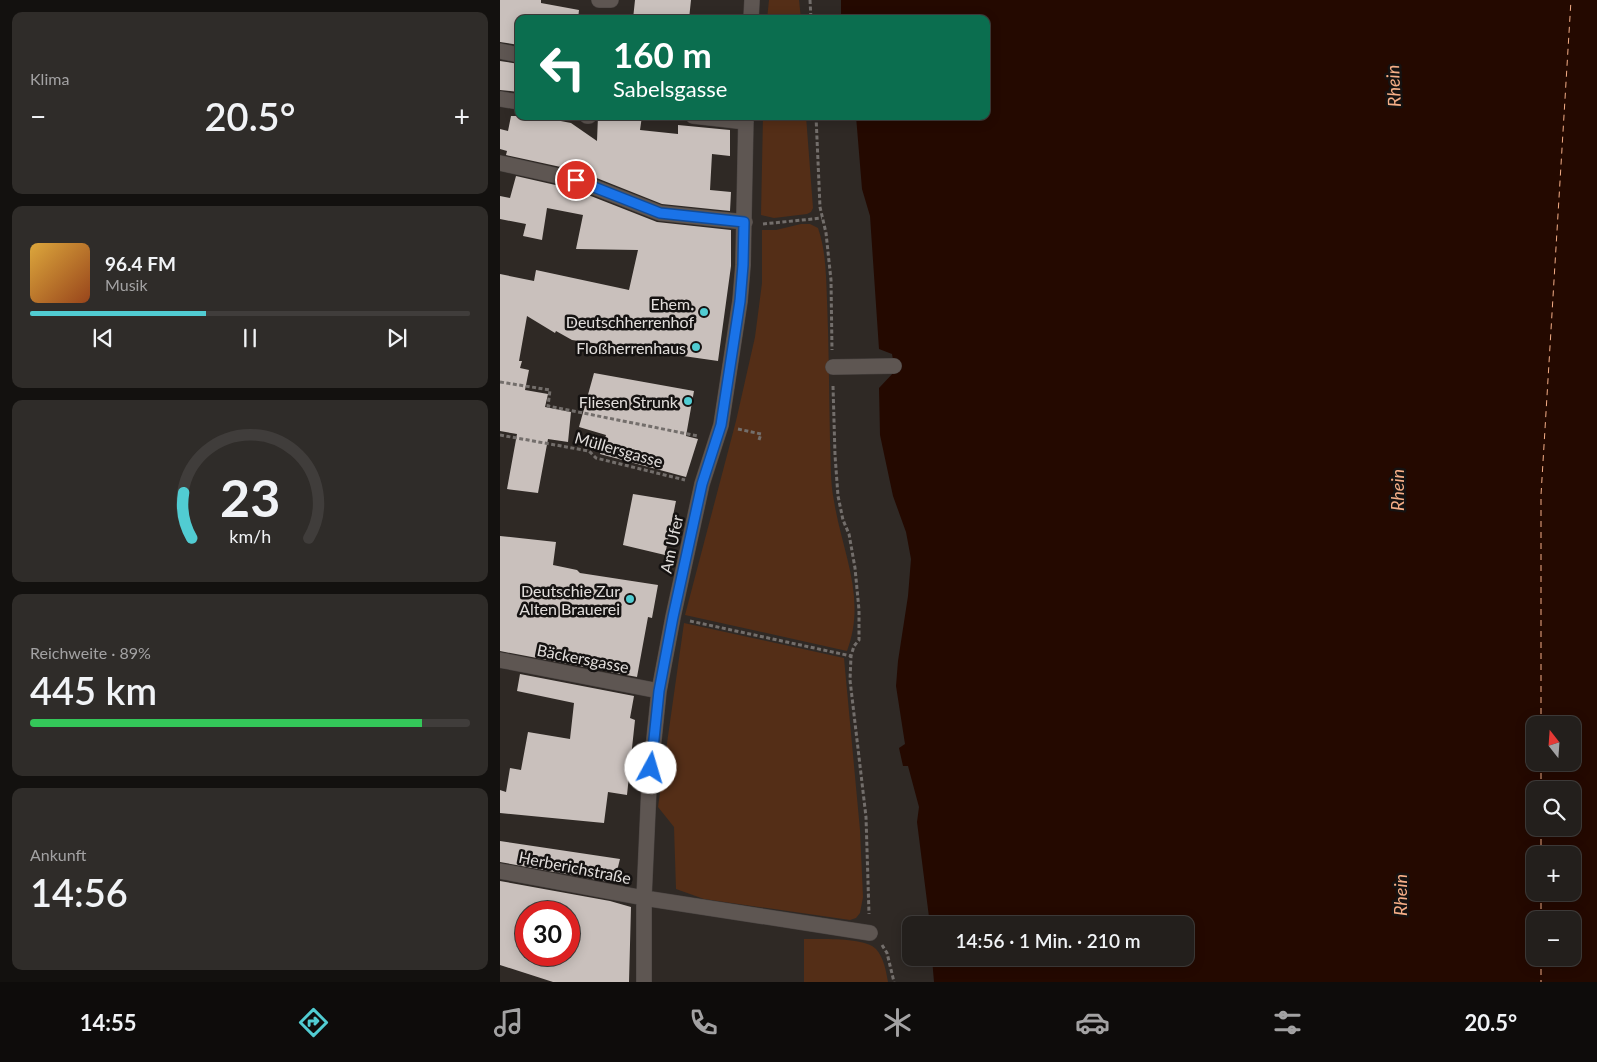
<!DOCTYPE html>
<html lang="de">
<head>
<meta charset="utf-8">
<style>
  :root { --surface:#231f1c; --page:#2f2c29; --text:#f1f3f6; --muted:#a3a2a3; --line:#403d3b; --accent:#51ccd2 }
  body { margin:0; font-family:Lato,sans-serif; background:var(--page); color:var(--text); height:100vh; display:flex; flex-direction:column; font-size:19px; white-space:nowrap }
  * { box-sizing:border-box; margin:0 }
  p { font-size:16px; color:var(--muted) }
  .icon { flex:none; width:28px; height:28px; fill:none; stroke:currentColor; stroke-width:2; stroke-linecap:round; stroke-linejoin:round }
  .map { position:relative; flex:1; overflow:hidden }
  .details { display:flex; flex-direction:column; gap:12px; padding:12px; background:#13110f; width:500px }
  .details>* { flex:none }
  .top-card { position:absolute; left:15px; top:15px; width:475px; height:105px; border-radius:10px; box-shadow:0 2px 12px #0003,0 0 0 1px var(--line); background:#0b6e4f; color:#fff; overflow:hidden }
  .needle { width:32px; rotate:343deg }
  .controls { position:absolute; left:1026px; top:716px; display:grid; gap:10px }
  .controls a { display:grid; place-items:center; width:55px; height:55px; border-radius:10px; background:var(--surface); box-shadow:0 2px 12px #0003,0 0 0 1px var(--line); font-size:25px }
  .speed { position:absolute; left:15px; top:901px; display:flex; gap:10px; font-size:25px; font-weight:700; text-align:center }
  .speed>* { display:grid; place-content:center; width:65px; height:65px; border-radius:50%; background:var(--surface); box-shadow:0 2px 12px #0003,0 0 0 1px var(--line); line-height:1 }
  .speed .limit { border:8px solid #d22; background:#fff; color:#111 }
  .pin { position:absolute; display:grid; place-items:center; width:42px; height:42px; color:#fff; margin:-21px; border:2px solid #fff; border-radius:50%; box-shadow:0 1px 5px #0007 }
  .me { position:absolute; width:55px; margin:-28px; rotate:6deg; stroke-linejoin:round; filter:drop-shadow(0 0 4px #0008) }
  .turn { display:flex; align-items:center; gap:18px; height:105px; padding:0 15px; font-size:22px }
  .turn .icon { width:65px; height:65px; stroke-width:2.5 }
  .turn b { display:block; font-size:35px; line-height:42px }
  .big { font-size:38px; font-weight:600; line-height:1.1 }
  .details .widget { flex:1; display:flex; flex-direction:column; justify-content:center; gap:8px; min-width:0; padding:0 18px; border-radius:10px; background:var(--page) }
  .details .dial { align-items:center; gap:0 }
  .dial svg { height:130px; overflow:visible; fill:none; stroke:var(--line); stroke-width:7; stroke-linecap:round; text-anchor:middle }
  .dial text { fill:var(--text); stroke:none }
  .song { display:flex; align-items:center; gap:15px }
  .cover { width:60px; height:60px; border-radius:8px; background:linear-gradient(135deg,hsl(40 70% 55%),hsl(20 70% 35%)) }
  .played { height:5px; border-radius:2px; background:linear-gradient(90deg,var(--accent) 40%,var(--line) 40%) }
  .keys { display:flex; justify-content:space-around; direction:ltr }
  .heat { display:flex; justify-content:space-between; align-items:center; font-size:28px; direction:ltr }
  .charge { height:8px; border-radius:4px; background:linear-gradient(90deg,#34c759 89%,var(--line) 0) }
  .trip { position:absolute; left:402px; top:916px; width:292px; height:50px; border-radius:10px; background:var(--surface); box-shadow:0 2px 12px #0003,0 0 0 1px var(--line); font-weight:600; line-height:50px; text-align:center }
  .menu { display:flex; height:80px; justify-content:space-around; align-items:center; background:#0e0c0b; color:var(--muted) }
  .menu .icon { width:35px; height:35px }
  .menu .selected { color:var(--accent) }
  .menu b { font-size:22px; color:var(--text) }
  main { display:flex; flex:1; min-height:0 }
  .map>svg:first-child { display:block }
</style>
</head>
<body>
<main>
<section class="details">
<div class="widget"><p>Klima</p>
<div class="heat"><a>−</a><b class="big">20.5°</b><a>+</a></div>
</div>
<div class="widget">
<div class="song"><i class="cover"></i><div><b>96.4 FM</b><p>Musik</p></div></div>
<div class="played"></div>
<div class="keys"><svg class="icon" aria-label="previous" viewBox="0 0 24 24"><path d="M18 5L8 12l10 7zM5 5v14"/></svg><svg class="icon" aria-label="pause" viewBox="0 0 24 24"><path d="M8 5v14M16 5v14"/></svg><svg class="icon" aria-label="next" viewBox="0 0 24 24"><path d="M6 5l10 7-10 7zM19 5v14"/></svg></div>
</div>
<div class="widget dial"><svg viewBox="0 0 100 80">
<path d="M14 69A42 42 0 1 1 86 69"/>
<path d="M14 69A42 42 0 0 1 9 41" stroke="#51ccd2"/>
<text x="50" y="56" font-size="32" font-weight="700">23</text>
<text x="50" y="72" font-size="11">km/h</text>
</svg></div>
<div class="widget"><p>Reichweite · 89%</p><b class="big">445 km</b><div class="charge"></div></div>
<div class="widget"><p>Ankunft</p><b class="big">14:56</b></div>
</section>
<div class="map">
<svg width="1097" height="982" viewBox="0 0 1097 982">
  <rect width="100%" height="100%" fill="#2f2925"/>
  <path fill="#542e17" d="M 269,0 L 299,0 L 301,19 L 267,19 Z
    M 263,116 L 306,116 L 313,208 L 311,212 L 307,214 L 274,218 L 261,215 Z
    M 301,224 L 310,224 L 318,228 C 326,251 326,275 327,300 C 329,347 329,394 330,441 C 331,461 330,481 334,501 C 342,552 367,598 347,651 L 185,615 L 236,421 L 255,337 L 262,283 L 262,230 L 276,230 Z
    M 184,623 L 344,658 L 360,830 L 363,897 L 360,913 L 356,918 L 350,920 L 204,899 L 176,889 L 174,827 L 158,807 Z
    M 304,939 C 321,939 365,937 376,949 C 384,958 386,971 388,982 L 304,982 Z"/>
  <path fill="#240900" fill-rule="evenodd" d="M 341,0 L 1097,0 L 1097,982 L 434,982 L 432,958 L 686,958 L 686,925 L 430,925 L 417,822 L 419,807 L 408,766 L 403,766 L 399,748 L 405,744 L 396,686 L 398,661 L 408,596 L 411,559 L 406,532 L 393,496 L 380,435 L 379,388 L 395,371 L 392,354 L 379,349 L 370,216 L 362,189 L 356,116 L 486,116 L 486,19 L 341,19 ZM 1035,725 L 1072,725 L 1072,762 L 1035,762 ZM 1035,790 L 1072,790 L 1072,828 L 1035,828 ZM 1035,855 L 1072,855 L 1072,892 L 1035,892 ZM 1035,920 L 1072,920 L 1072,958 L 1035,958 Z"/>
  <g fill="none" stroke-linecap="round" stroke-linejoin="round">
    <path stroke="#f5ae87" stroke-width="1" stroke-dasharray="6 5" stroke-linecap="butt" d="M 1041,725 L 1041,495 L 1071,0
      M 1041,762 L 1041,790
      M 1041,828 L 1041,855
      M 1041,892 L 1041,920
      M 1041,958 L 1041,982"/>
  </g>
  <path fill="#c9c0bc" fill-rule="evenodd" d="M 0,0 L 41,0 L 41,3 L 79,10 L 78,19 L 19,19 L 19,45 L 0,42 Z
    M 135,0 L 191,0 L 189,19 L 133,19 Z
    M 0,61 L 19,64 L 19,92 L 0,90 Z
    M 11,116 L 35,116 L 71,123 L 97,141 L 98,116 L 142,116 L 140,130 L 178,134 L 178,125 L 230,130 L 230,156 L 212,154 L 210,190 L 231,192 L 230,211 L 162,204 L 79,171 L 6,155 L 7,151 L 0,149 L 0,129 L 8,131 Z
    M 16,176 L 73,189 L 157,222 L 231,230 L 231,266 L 218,361 L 72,340 L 56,331 L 55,333 L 27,316 L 19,361 L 22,361 L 20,368 L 29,370 L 25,390 L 48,394 L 45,407 L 71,412 L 68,442 L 48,439 L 38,493 L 7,489 L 17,434 L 0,431 L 0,274 L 34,281 L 36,270 L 129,290 L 138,250 L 76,249 L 83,215 L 47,208 L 42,240 L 23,236 L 26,224 L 0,219 L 0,196 L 10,198 Z
    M 94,373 L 194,391 L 186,436 L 198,439 L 186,477 L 100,454 L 106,435 L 79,427 Z
    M 133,494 L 176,501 L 165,555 L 123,545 Z
    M 0,536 L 56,542 L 53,565 L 77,570 L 80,573 L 158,585 L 152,618 L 148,617 L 137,677 L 0,651 Z
    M 20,674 L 134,696 L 130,718 L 135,720 L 127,795 L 108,792 L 104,823 L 0,813 L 0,790 L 6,792 L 10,768 L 21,770 L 28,732 L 70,739 L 74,703 L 17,691 Z
    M 0,841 L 120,859 L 114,883 L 0,862 Z
    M 0,881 L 110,901 L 131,907 L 129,982 L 53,982 L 0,965 L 0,955 L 6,955 L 0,955 ZM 26,912 L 69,912 L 69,955 L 26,955 Z"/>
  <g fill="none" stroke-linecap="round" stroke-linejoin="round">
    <g stroke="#4c4644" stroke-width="16">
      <path id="minor" d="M 99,0 L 111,0
        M 251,19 L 252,0
        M 0,51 L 19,55
        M 0,99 L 19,102
        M 87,116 L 89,116
        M 193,116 L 246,122
        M 0,163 L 76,180 L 160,213 L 245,222
        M 333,367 L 394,366
        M 0,660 L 159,691
        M 0,871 L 144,898 L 370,933
        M 144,982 L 144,898 L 149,787 L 159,691 L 173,617 L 202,484 L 221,425 L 240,301 L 243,265 L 246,116"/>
    </g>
    <path stroke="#736e6b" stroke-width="3" stroke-dasharray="4 2.5" stroke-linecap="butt" d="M 310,0 L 311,19
      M 316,116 L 320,207 L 326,233 L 331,280 L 332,350
      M 263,224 L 322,218
      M 0,382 L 50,390 L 48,406 L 198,436
      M 333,386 L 335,455 L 338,496 L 343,520 L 349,534 L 355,568 L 359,610 L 359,640 L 354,646 L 351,656 L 350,680 L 366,817 L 369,914
      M 238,429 L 261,434 L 259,440
      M 0,435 L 89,451 L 96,458 L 185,480
      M 190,621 L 351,656
      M 382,945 L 387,953 L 394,982"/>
    <use href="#minor" stroke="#5e5652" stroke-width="15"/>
  </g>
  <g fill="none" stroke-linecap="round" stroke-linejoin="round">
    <g stroke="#114b97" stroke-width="12">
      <path id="route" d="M 76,180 L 160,213 L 244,222 L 243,265 L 240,301 L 221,425 L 202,484 L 173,617 L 159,691 L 151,768"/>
    </g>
    <use href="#route" stroke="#1a73e8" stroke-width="9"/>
  </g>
  <g fill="#51ccd2" stroke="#151211" stroke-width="2">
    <circle cx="204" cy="312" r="5"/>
    <circle cx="196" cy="347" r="5"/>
    <circle cx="188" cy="401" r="5"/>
    <circle cx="130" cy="599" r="5"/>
  </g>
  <g text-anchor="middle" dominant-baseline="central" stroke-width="5" stroke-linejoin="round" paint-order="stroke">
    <g font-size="16" fill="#e2dedc" stroke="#151211" text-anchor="end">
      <text x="194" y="303">Ehem.<tspan x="194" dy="18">Deutschherrenhof</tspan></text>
      <text x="186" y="347">Floßherrenhaus</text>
      <text x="178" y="401">Fliesen Strunk</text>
      <text x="120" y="590">Deutschie Zur<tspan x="120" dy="18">Alten Brauerei</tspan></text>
    </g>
    <g font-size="16" fill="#e2dedc" stroke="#151211">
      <text transform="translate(119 449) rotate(16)">Müllersgasse</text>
      <text transform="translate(171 544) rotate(-78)">Am Ufer</text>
      <text transform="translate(83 658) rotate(11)">Bäckersgasse</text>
      <text transform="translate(75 867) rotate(11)">Herberichstraße</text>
    </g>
    <g font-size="18" font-style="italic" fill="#f5ae87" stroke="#151211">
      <text transform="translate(893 86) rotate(-93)">Rhein</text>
      <text transform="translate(897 490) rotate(-90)">Rhein</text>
      <text transform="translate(900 895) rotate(-90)">Rhein</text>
    </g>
  </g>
</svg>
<div class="controls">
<a><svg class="needle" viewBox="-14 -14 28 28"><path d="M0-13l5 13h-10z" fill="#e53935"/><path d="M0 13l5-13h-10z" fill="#a3a2a3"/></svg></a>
<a><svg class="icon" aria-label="search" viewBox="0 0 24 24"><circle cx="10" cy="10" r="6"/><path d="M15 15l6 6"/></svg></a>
<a>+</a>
<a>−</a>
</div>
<div class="speed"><div class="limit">30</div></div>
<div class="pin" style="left:76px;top:180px;background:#d93025"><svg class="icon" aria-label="arrive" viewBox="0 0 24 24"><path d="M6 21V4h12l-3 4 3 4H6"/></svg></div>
<svg class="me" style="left:151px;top:768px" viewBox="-20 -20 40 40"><circle r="19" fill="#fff"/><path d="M0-13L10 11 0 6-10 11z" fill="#1a73e8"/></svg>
<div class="trip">14:56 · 1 Min. · 210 m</div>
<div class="top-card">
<div class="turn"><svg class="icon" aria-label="left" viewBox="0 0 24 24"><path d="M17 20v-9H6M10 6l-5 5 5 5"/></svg><div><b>160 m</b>Sabelsgasse</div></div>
</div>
</div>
</main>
<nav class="menu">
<b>14:55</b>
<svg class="icon selected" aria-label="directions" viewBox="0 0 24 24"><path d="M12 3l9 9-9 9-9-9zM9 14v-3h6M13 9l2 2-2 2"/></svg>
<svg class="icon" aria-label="music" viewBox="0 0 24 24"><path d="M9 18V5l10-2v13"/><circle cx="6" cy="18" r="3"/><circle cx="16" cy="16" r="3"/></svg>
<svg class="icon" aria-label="phone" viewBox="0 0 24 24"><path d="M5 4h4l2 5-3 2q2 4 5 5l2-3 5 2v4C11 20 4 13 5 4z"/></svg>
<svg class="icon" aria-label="climate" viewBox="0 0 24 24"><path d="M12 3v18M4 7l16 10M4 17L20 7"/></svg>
<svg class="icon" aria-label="car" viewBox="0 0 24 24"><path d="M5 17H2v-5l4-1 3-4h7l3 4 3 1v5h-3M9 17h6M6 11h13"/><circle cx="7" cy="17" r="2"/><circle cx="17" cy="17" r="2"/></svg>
<svg class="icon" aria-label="filters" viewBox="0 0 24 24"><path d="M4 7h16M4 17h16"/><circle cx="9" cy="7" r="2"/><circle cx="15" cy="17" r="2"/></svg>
<b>20.5°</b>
</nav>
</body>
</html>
